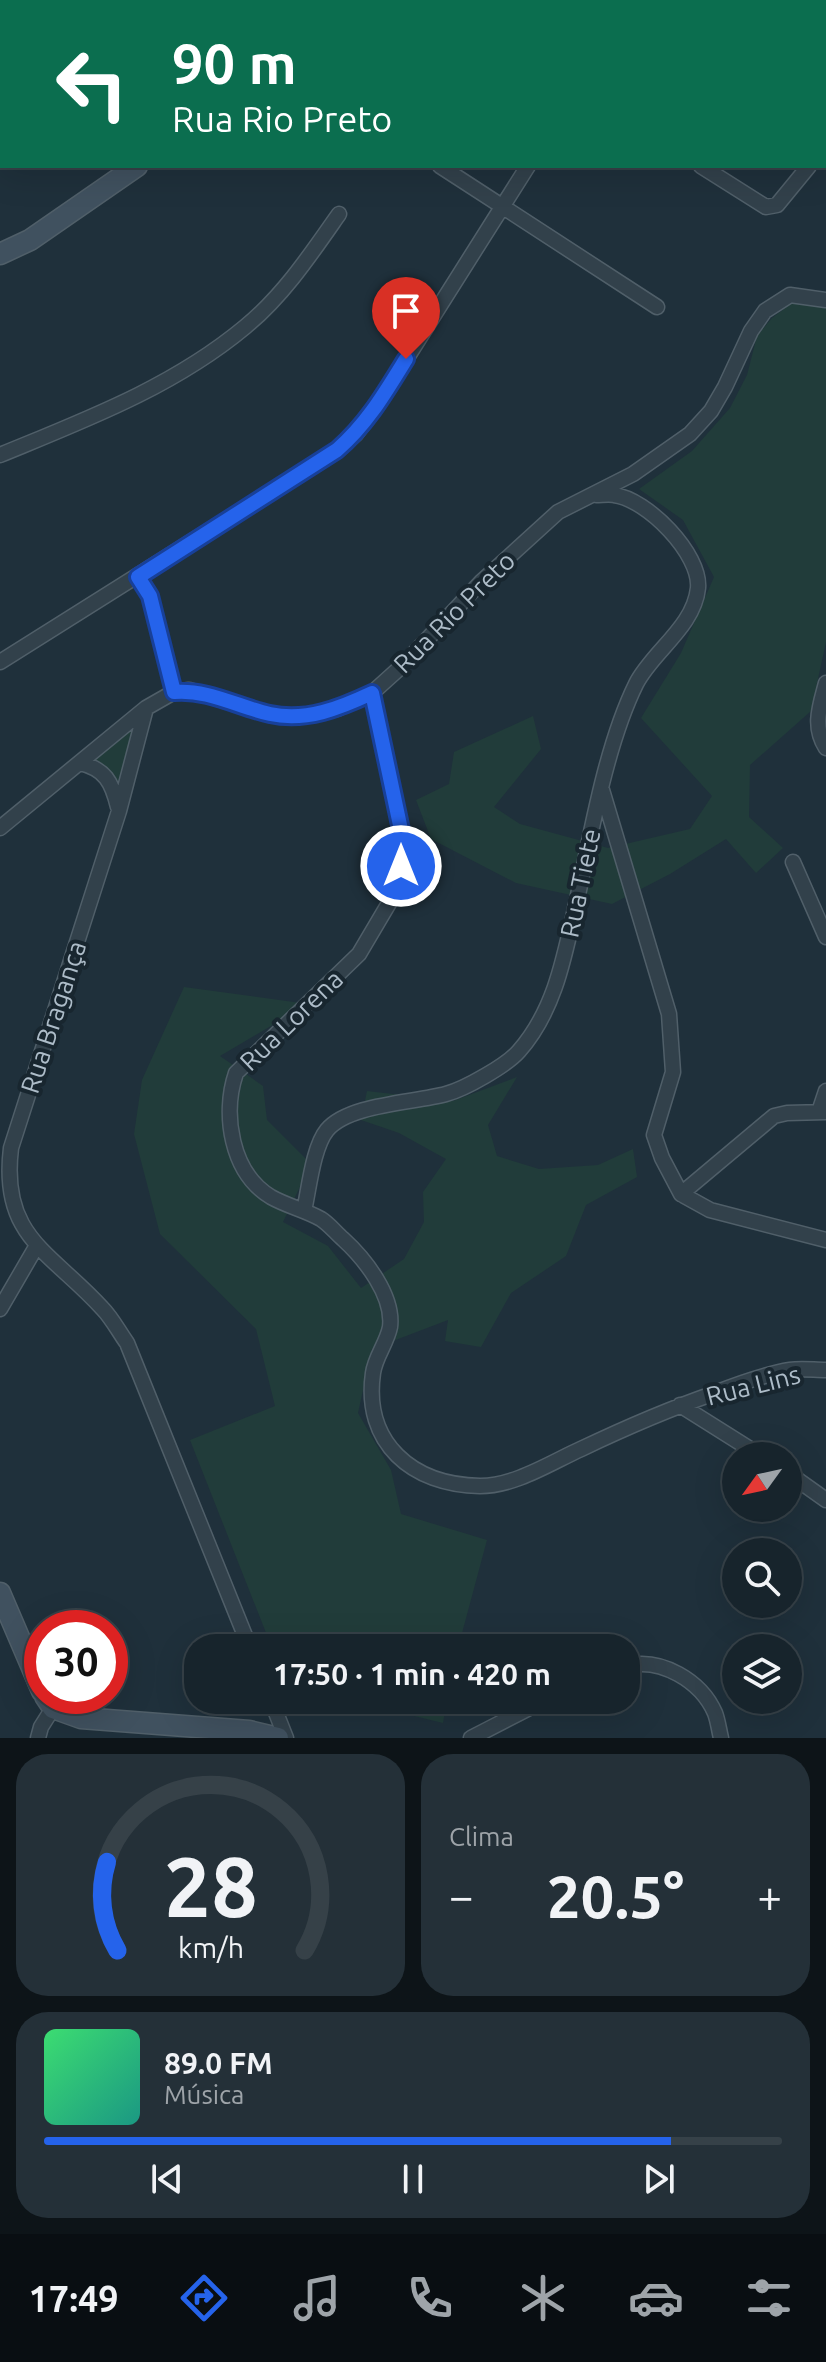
<!DOCTYPE html>
<html lang="pt">
<head>
<meta charset="utf-8">
<style>
  :root { --surface:#17242c; --page:#243038; --text:#f1f3f6; --muted:#9ea4a9; --line:#364148; --accent:#2563eb }
  body { margin:0; font-family:Ubuntu,sans-serif; background:var(--page); color:var(--text); height:100vh; display:flex; flex-direction:column; font-size:30px; white-space:nowrap }
  * { box-sizing:border-box; margin:0 }
  p { font-size:26px; color:var(--muted) }
  .icon { flex:none; width:44px; height:44px; fill:none; stroke:currentColor; stroke-width:2; stroke-linecap:round; stroke-linejoin:round }
  .map { position:relative; height:1738px; overflow:hidden }
  .drawer { display:flex; flex-direction:column; gap:16px; padding:16px; background:#0d1418; flex:1 }
  .drawer>* { flex:none }
  .guide { position:absolute; left:0px; top:0px; width:826px; height:168px; box-shadow:0 8px 32px #0002,0 0 0 2px var(--line); background:#0b6e4f; color:#fff; overflow:hidden }
  .needle { width:52px; rotate:237deg }
  .tools { position:absolute; left:722px; top:1442px; display:grid; gap:16px }
  .tools a { display:grid; place-items:center; width:80px; height:80px; border-radius:50%; background:var(--surface); box-shadow:0 8px 32px #0002,0 0 0 2px var(--line); font-size:40px }
  .speed { position:absolute; left:24px; top:1610px; display:flex; gap:16px; font-size:40px; font-weight:700; text-align:center }
  .speed>* { display:grid; place-content:center; width:104px; height:104px; border-radius:50%; background:var(--surface); box-shadow:0 8px 32px #0002,0 0 0 2px var(--line); line-height:1 }
  .speed .limit { border:12px solid #d22; background:#fff; color:#111 }
  .pin { position:absolute; display:grid; place-items:center; width:68px; height:68px; color:#fff; margin:-82px -34px; border-radius:50% 50% 50% 0; rotate:-45deg; box-shadow:0 0 8px #0007 }
  .pin .icon { rotate:45deg }
  .me { position:absolute; width:88px; margin:-44px; rotate:0deg; stroke-linejoin:round; filter:drop-shadow(0 0 6px #0008) }
  .turn { display:flex; align-items:center; gap:28px; height:168px; padding:0 40px; font-size:36px }
  .turn .icon { width:104px; height:104px; stroke-width:2.5 }
  .turn b { display:block; font-size:56px; line-height:68px }
  .big { font-size:60px; font-weight:700; line-height:1.1 }
  .drawer .card { flex:1; display:flex; flex-direction:column; justify-content:center; gap:12px; min-width:0; padding:0 28px; border-radius:32px; background:var(--page) }
  .drawer .dial { align-items:center; gap:0 }
  .dial svg { height:208px; overflow:visible; fill:none; stroke:var(--line); stroke-width:7; stroke-linecap:round; text-anchor:middle }
  .dial text { fill:var(--text); stroke:none }
  .song { display:flex; align-items:center; gap:24px }
  .cover { width:96px; height:96px; border-radius:12px; background:linear-gradient(135deg,hsl(140 70% 55%),hsl(170 70% 35%)) }
  .played { height:8px; border-radius:4px; background:linear-gradient(90deg,var(--accent) 85%,var(--line) 85%) }
  .keys { display:flex; justify-content:space-around; direction:ltr }
  .heat { display:flex; justify-content:space-between; align-items:center; font-size:44px; direction:ltr }
  .drawer .tiles { flex:1; display:grid; gap:16px; grid-template-columns:1fr 1fr }
  .card:last-child { grid-column:span 2 }
  .trip { position:absolute; left:184px; top:1634px; width:456px; height:80px; border-radius:32px; background:var(--surface); box-shadow:0 8px 32px #0002,0 0 0 2px var(--line); font-weight:700; line-height:80px; text-align:center }
  .tab-bar { display:flex; height:128px; justify-content:space-around; align-items:center; background:#090e12; color:var(--muted) }
  .tab-bar .icon { width:56px; height:56px }
  .tab-bar .active { color:var(--accent) }
  .tab-bar b { font-size:36px; color:var(--text) }
  .map>svg:first-child { display:block }
</style>
</head>
<body>
<div class="map">
<svg width="826" height="1738" viewBox="0 0 826 1738">
  <rect width="100%" height="100%" fill="#1f303b"/>
  <path fill="#213c3a" d="M 792,303 L 826,307 L 826,642 L 811,711 L 750,765 L 749,817 L 783,848 L 756,873 L 726,839 L 670,874 L 612,904 L 516,883 L 431,839 L 416,800 L 449,784 L 454,752 L 533,716 L 541,749 L 494,807 L 520,824 L 608,848 L 690,829 L 712,796 L 641,718 L 681,653 L 714,577 L 683,520 L 639,489 L 692,451 L 730,408 L 747,375 L 757,336 L 772,318 Z
    M 145,710 L 119,807 L 115,790 L 81,763 Z
    M 184,987 L 308,1004 L 220,1056 L 263,1086 L 267,1120 L 311,1164 L 283,1222 L 328,1246 L 361,1288 L 404,1259 L 424,1222 L 423,1192 L 446,1159 L 399,1133 L 361,1120 L 367,1091 L 453,1101 L 517,1077 L 488,1125 L 497,1156 L 539,1169 L 598,1165 L 633,1149 L 637,1177 L 586,1205 L 566,1256 L 511,1293 L 481,1347 L 445,1341 L 448,1320 L 372,1349 L 358,1413 L 391,1470 L 401,1514 L 487,1540 L 458,1648 L 272,1648 L 190,1440 L 275,1406 L 256,1329 L 160,1234 L 134,1134 L 142,1080 Z
    M 349,1700 L 447,1700 L 443,1723 Z"/>
  <g fill="none" stroke-linecap="round" stroke-linejoin="round">
    <g stroke="#505f69" stroke-width="17">
      <path id="street" d="M 186,0 L 189,2
        M 445,0 L 448,2
        M 571,0 L 571,2
        M 769,0 L 769,2
        M 75,2 L 78,0
        M 0,39 L 2,39
        M 824,68 L 826,68
        M 824,149 L 826,146
        M 440,166 L 657,307
        M 701,166 L 766,207 L 777,205 L 809,166
        M 0,455 C 85,420 173,387 245,327 C 283,296 311,254 339,214
        M 138,577 L 150,596 L 174,692
        M 0,662 L 337,450 L 356,434 L 374,410 L 528,166
        M 826,683 C 820,706 812,726 826,748
        M 372,693 L 404,844 L 398,888 L 359,954 L 236,1073 C 222,1114 231,1173 271,1197 C 287,1206 305,1210 321,1219 C 329,1224 336,1233 343,1239 C 365,1259 394,1296 390,1327 C 387,1343 375,1357 373,1373 C 363,1443 412,1485 480,1486 C 515,1486 550,1463 581,1449 C 625,1428 669,1409 715,1393 C 738,1384 765,1374 790,1370 C 801,1368 814,1370 826,1370
        M 146,708 L 119,811 L 11,1148 C 0,1237 51,1252 102,1308 C 112,1318 119,1332 127,1343 L 250,1648
        M 80,763 C 105,769 112,782 118,807
        M 602,790 L 669,1014 L 673,1072 L 654,1135 L 662,1158 L 681,1194 L 710,1210 L 826,1240
        M 0,828 L 146,708 L 174,692 L 189,690 L 271,715 L 304,716 L 337,709 L 372,693 L 403,665 L 481,582 L 558,512 L 633,474 L 690,434 L 711,411 L 725,387 L 751,331 L 765,311 L 790,295 L 826,300
        M 793,862 L 826,937
        M 819,1112 L 826,1091
        M 681,1194 L 774,1116 L 787,1113 L 826,1112
        M 304,1211 C 309,1189 313,1147 327,1130 C 349,1104 413,1103 446,1094 C 465,1089 507,1065 519,1051 C 556,1009 565,953 577,900 C 591,833 606,745 636,684 C 652,652 694,627 698,588 C 701,554 647,499 614,495 C 609,494 602,495 596,495
        M 0,1309 L 36,1247
        M 680,1405 L 761,1456
        M 788,1473 L 826,1500
        M 626,1666 C 661,1657 701,1681 715,1713 C 718,1721 719,1730 721,1738
        M 271,1700 L 286,1738
        M 38,1738 L 41,1727 L 53,1708
        M 471,1738 L 545,1700"/>
    </g>
    <g stroke="#505f69" stroke-width="23">
      <path id="secondary" d="M 336,2 L 339,0
        M 0,254 L 30,240 L 137,166
        M 0,1593 L 42,1691
        M 45,1696 L 53,1708 L 81,1718 L 249,1731 L 278,1738"/>
    </g>
    <use href="#street" stroke="#32414b" stroke-width="14"/>
    <use href="#secondary" stroke="#40515f" stroke-width="20"/>
  </g>
  <g fill="none" stroke-linecap="round" stroke-linejoin="round">
    <g stroke="#184099" stroke-width="20">
      <path id="route" d="M 401,866 L 404,844 L 372,693 C 340,708 306,722 270,714 C 238,707 208,689 174,692 L 150,596 L 138,577 L 337,450 C 367,424 385,393 406,359"/>
    </g>
    <use href="#route" stroke="#2563eb" stroke-width="14"/>
  </g>
  <g text-anchor="middle" dominant-baseline="central" stroke-width="8" stroke-linejoin="round" paint-order="stroke">
    <g font-size="26" fill="#adbcc8" stroke="#18262f">
      <text transform="translate(454 612) rotate(-45)">Rua Rio Preto</text>
      <text transform="translate(580 883) rotate(-78)">Rua Tiete</text>
      <text transform="translate(53 1017) rotate(-72)">Rua Bragança</text>
      <text transform="translate(291 1020) rotate(-44)">Rua Lorena</text>
      <text transform="translate(753 1385) rotate(-14)">Rua Lins</text>
    </g>
  </g>
</svg>
<div class="tools">
<a><svg class="needle" viewBox="-14 -14 28 28"><path d="M0-13l5 13h-10z" fill="#e53935"/><path d="M0 13l5-13h-10z" fill="#9ea4a9"/></svg></a>
<a><svg class="icon" aria-label="search" viewBox="0 0 24 24"><circle cx="10" cy="10" r="6"/><path d="M15 15l6 6"/></svg></a>
<a><svg class="icon" aria-label="layers" viewBox="0 0 24 24"><path d="M12 4l9 5-9 5-9-5zM3 14l9 5 9-5"/></svg></a>
</div>
<div class="speed"><div class="limit">30</div></div>
<div class="pin" style="left:406px;top:359px;background:#d93025"><svg class="icon" aria-label="arrive" viewBox="0 0 24 24"><path d="M6 21V4h12l-3 4 3 4H6"/></svg></div>
<svg class="me" style="left:401px;top:866px" viewBox="-20 -20 40 40"><circle r="17" fill="#2563eb" stroke="#fff" stroke-width="3"/><path d="M0-11L8 9 0 5-8 9z" fill="#fff"/></svg>
<div class="trip">17:50 · 1 min · 420 m</div>
<div class="guide">
<div class="turn"><svg class="icon" aria-label="left" viewBox="0 0 24 24"><path d="M17 20v-9H6M10 6l-5 5 5 5"/></svg><div><b>90 m</b>Rua Rio Preto</div></div>
</div>
</div>
<section class="drawer">
<div class="tiles">
<div class="card dial"><svg viewBox="0 0 100 80">
<path d="M14 69A42 42 0 1 1 86 69"/>
<path d="M14 69A42 42 0 0 1 10 35" stroke="#2563eb"/>
<text x="50" y="56" font-size="32" font-weight="700">28</text>
<text x="50" y="72" font-size="11">km/h</text>
</svg></div>
<div class="card"><p>Clima</p>
<div class="heat"><a>−</a><b class="big">20.5°</b><a>+</a></div>
</div>
<div class="card">
<div class="song"><i class="cover"></i><div><b>89.0 FM</b><p>Música</p></div></div>
<div class="played"></div>
<div class="keys"><svg class="icon" aria-label="previous" viewBox="0 0 24 24"><path d="M18 5L8 12l10 7zM5 5v14"/></svg><svg class="icon" aria-label="pause" viewBox="0 0 24 24"><path d="M8 5v14M16 5v14"/></svg><svg class="icon" aria-label="next" viewBox="0 0 24 24"><path d="M6 5l10 7-10 7zM19 5v14"/></svg></div>
</div>
</div>
</section>
<nav class="tab-bar">
<b>17:49</b>
<svg class="icon active" aria-label="directions" viewBox="0 0 24 24"><path d="M12 3l9 9-9 9-9-9zM9 14v-3h6M13 9l2 2-2 2"/></svg>
<svg class="icon" aria-label="music" viewBox="0 0 24 24"><path d="M9 18V5l10-2v13"/><circle cx="6" cy="18" r="3"/><circle cx="16" cy="16" r="3"/></svg>
<svg class="icon" aria-label="phone" viewBox="0 0 24 24"><path d="M5 4h4l2 5-3 2q2 4 5 5l2-3 5 2v4C11 20 4 13 5 4z"/></svg>
<svg class="icon" aria-label="climate" viewBox="0 0 24 24"><path d="M12 3v18M4 7l16 10M4 17L20 7"/></svg>
<svg class="icon" aria-label="car" viewBox="0 0 24 24"><path d="M5 17H2v-5l4-1 3-4h7l3 4 3 1v5h-3M9 17h6M6 11h13"/><circle cx="7" cy="17" r="2"/><circle cx="17" cy="17" r="2"/></svg>
<svg class="icon" aria-label="filters" viewBox="0 0 24 24"><path d="M4 7h16M4 17h16"/><circle cx="9" cy="7" r="2"/><circle cx="15" cy="17" r="2"/></svg>
</nav>
</body>
</html>
